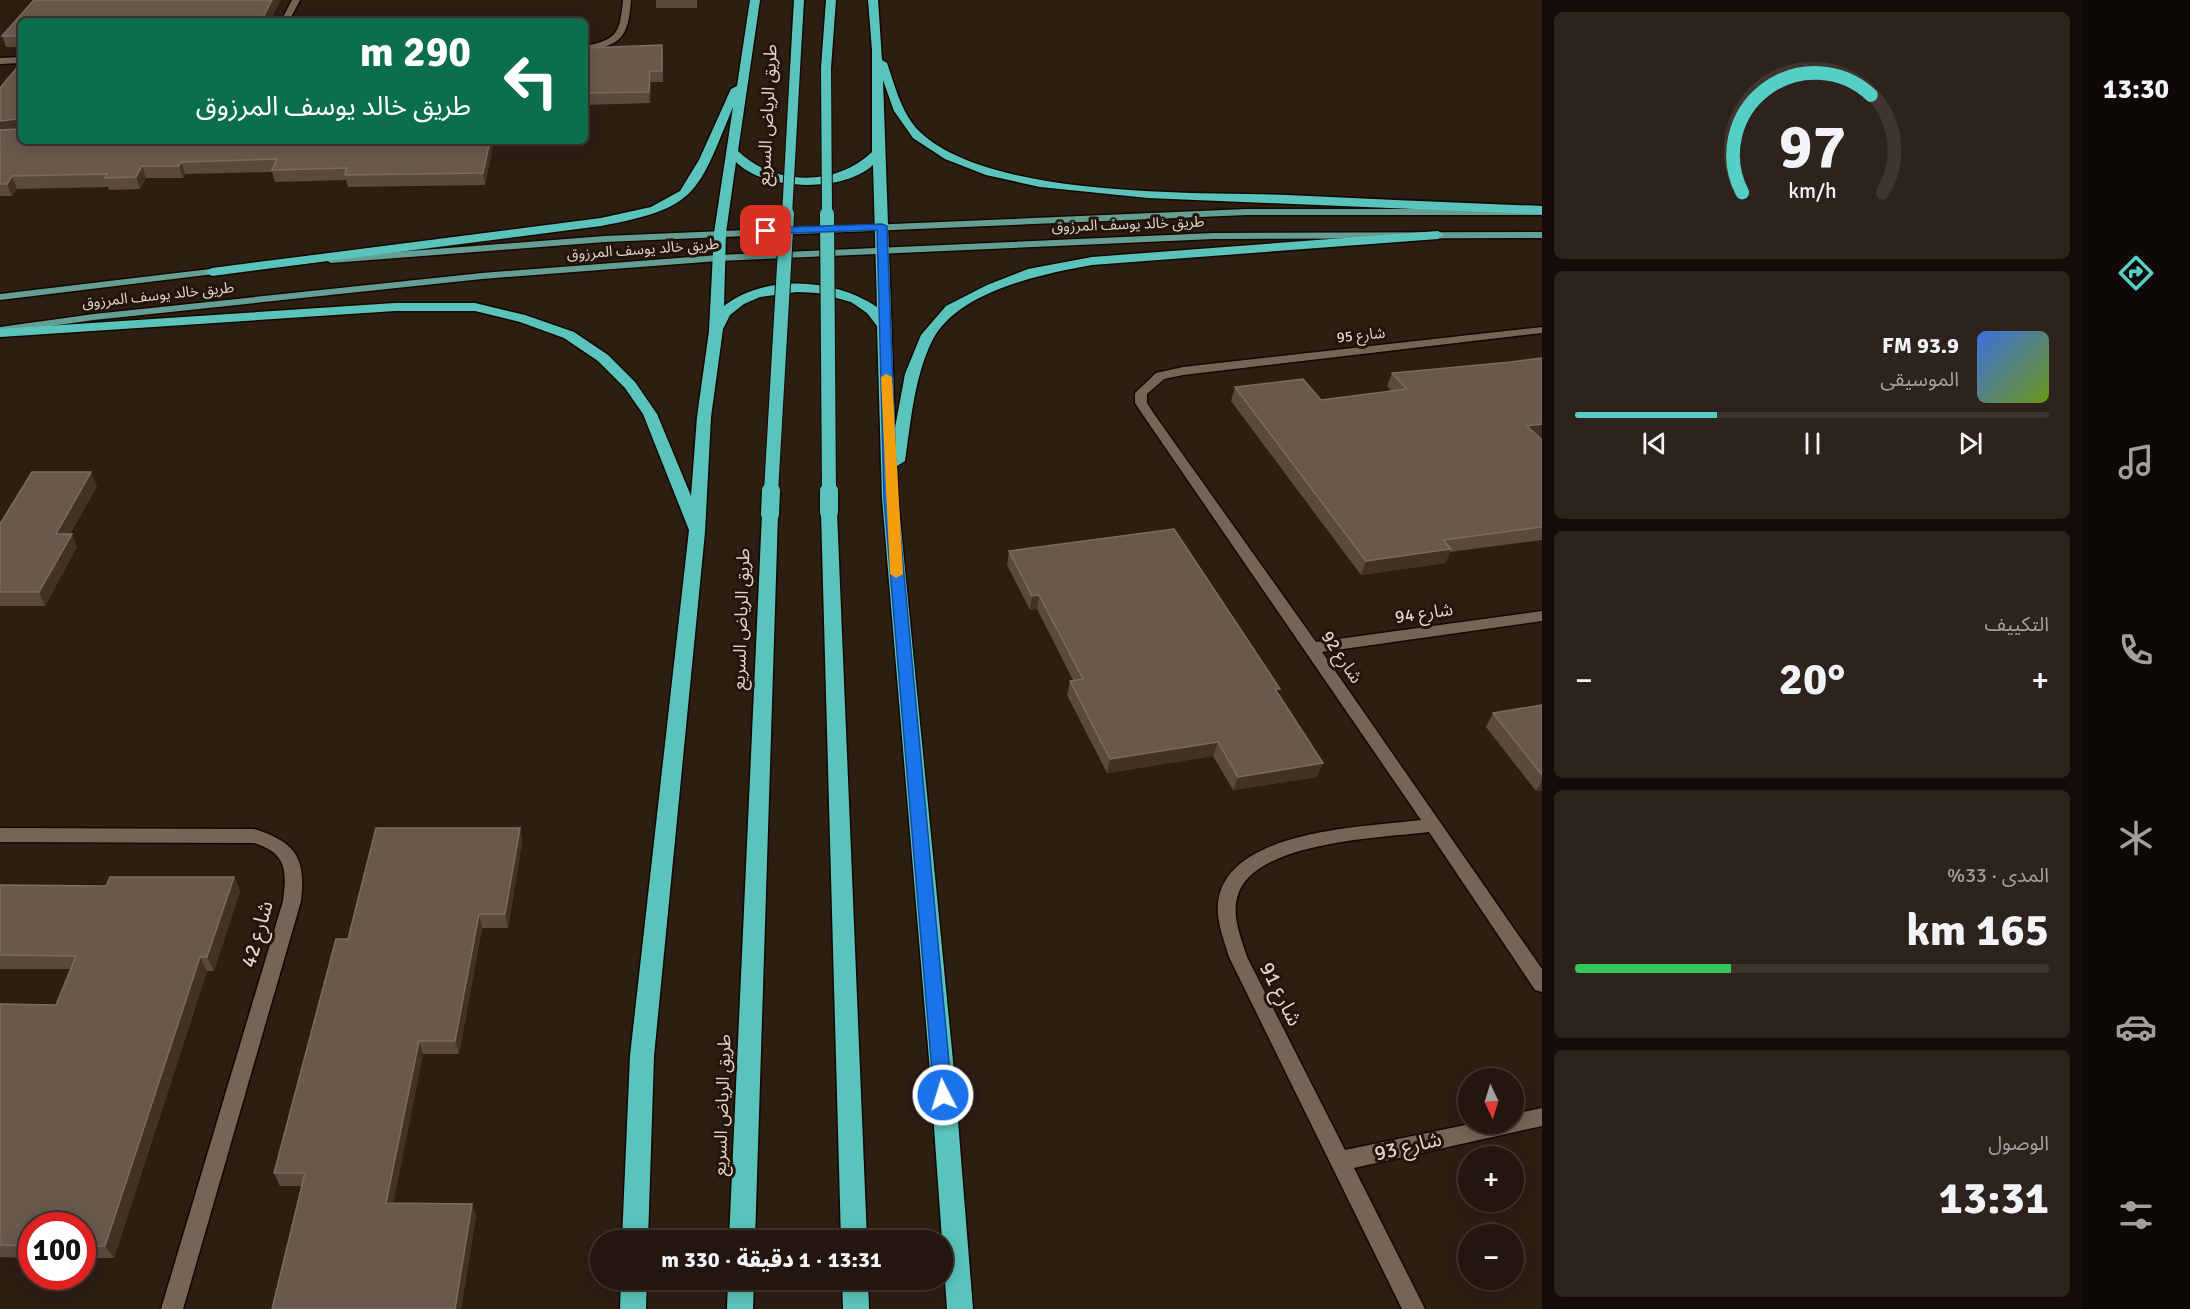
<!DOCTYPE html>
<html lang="ar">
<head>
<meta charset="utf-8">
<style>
  :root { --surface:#22160e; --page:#2e231c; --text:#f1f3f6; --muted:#a29f9e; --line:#3f352e; --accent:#55cec5 }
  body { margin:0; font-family:Signika,"Noto Sans Arabic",sans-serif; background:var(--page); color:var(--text); direction:rtl; height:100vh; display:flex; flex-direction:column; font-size:22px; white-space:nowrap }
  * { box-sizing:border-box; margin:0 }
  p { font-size:20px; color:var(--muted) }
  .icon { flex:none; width:33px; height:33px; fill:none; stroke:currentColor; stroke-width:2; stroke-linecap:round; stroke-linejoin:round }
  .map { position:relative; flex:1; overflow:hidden; direction:ltr }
  .sheet { display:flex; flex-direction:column; gap:12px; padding:12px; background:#130c08; width:540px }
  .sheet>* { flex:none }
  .banner { position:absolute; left:18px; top:18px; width:570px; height:126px; border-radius:9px; box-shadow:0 3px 15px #0003,0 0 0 2px var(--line); direction:rtl; background:#0b6e4f; color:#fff; overflow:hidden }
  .needle { width:39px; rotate:176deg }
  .fabs { position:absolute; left:1458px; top:1068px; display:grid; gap:12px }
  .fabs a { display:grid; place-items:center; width:66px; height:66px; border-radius:50%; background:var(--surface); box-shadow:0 3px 15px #0003,0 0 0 2px var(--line); font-size:30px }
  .speed { position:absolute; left:18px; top:1212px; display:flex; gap:12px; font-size:30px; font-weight:700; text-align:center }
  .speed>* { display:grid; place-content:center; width:78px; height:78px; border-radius:50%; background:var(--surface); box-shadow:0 3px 15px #0003,0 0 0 2px var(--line); line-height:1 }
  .speed .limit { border:9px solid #d22; background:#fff; color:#111 }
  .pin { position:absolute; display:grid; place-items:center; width:51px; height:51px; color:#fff; margin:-26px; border-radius:12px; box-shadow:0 3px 9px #0006 }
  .me { position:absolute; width:66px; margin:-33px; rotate:355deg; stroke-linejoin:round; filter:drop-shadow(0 0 4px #0008) }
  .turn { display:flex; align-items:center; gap:21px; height:126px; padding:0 18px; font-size:27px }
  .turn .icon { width:78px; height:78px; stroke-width:2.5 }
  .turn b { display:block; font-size:42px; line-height:51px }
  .big { font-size:45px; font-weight:800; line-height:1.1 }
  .sheet .tile { flex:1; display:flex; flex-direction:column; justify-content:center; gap:9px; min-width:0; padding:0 21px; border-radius:9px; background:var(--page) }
  .sheet .dial { align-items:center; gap:0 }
  .dial svg { height:156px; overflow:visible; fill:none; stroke:var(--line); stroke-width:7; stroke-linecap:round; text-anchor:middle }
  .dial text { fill:var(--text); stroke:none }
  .song { display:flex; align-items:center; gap:18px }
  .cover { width:72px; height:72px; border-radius:9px; background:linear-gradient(135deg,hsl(220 70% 55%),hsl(80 70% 35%)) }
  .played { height:6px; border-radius:3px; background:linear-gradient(90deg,var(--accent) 30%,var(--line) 30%) }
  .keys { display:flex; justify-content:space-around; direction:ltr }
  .heat { display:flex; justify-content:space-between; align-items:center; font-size:33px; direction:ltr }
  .charge { height:9px; border-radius:4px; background:linear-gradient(90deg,#34c759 33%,var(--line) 0) }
  .trip { position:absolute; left:590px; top:1230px; width:363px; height:60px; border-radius:30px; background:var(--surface); box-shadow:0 3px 15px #0003,0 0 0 2px var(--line); font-weight:800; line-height:60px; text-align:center; direction:rtl }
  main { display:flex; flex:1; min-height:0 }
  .dock { display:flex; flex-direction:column; width:108px; justify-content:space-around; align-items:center; background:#0e0906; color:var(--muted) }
  .dock .icon { width:42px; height:42px }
  .dock .on { color:var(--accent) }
  .dock b { font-size:27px; color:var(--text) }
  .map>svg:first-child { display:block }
</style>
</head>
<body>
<main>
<nav class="dock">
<b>13:30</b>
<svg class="icon on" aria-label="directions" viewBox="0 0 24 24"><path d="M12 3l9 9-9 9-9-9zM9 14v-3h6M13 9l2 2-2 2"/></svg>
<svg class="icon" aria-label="music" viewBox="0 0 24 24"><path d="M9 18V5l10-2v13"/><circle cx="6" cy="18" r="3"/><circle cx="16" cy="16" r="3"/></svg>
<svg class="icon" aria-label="phone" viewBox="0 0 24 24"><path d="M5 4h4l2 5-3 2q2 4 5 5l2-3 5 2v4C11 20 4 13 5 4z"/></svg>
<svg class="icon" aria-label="climate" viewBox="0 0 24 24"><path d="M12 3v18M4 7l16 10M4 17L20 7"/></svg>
<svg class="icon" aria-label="car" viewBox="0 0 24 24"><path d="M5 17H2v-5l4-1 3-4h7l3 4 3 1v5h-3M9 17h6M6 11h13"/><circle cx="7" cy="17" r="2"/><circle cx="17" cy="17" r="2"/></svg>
<svg class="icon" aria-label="filters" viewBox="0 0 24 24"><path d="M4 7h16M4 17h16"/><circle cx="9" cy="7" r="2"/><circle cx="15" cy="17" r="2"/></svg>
</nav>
<section class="sheet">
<div class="tile dial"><svg viewBox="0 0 100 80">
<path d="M14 69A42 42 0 1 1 86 69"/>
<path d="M14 69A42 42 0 0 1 80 19" stroke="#55cec5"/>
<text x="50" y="56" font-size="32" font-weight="700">97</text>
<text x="50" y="72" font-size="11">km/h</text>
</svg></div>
<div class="tile">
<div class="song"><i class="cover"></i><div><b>93.9 FM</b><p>الموسيقى</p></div></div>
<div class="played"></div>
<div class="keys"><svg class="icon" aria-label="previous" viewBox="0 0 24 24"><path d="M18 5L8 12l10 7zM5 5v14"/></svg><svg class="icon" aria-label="pause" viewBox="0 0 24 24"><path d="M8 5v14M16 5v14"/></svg><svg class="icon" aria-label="next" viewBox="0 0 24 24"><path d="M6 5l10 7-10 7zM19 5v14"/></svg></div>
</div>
<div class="tile"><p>التكييف</p>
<div class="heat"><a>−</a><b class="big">20°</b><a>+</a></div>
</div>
<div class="tile"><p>المدى · 33%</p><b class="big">165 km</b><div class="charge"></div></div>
<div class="tile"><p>الوصول</p><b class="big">13:31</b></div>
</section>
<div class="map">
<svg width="1542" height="1309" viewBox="0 0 1542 1309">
  <rect width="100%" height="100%" fill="#2d1e12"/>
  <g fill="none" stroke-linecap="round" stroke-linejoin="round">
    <g stroke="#150801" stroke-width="3">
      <path id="street" d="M 292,0 L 300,0 L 289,21 L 281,21 Z
        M 623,0 L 631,0 C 628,38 622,44 585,52 L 585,46 C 618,40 620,32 623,0 Z
        M 21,57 L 21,63 L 0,64 L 0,58 Z
        M 1542,327 L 1542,333 L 1183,375 L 1164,379 L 1147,394 L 1147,403 L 1154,414 L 1316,642 L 1542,611 L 1542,621 L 1322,652 L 1542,969 L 1542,992 L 1535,990 L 1429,832 C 1382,838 1250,841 1237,898 C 1232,917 1241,938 1247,957 L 1345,1150 L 1470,1124 L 1514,1124 L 1514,1114 L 1542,1108 L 1542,1126 L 1354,1168 L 1425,1309 L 1402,1309 L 1229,957 C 1224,940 1216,921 1218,903 C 1226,829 1366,827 1421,820 L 1143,415 L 1135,403 L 1135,393 L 1156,373 L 1183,367 Z
        M 0,828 L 254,829 C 296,842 306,858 301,901 L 183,1309 L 161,1309 L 283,901 C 287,871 287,853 254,843 L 0,842 Z"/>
    </g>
    <g stroke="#150801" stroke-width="3">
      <path id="primary" d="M 1247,209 L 1542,209 L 1542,215 L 1247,215 L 605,242 L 331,263 L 326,260 L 331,257 L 605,236 Z
        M 1542,232 L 1542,238 L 1214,239 L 718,261 L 482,279 L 94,320 L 0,333 L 0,327 L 94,314 L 482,273 L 718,255 L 1214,233 Z
        M 227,267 L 231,268 L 231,272 L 0,300 L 0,294 Z"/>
    </g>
    <g stroke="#150801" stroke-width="3">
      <path id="highway" d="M 750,0 L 760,0 L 738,151 C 774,186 836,187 872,152 L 872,50 L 868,0 L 878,0 L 882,60 L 887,63 C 895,86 902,115 920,132 C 990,198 1193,192 1287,195 C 1372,199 1457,203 1542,206 L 1542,214 L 1510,213 L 1148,198 L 1040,187 L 986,175 L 945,159 L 913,138 L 894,111 L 883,80 L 895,428 L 905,374 L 921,335 L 946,306 L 987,285 L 1028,269 L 1092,257 L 1438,231 L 1444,235 L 1438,239 L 1092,265 C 1042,274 957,291 932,341 C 914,378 911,421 905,461 L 897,466 L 898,498 L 954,1071 L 973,1309 L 947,1309 L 930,1071 L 882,498 L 877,326 L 867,313 L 851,302 L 818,293 L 797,292 L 760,297 L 744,304 L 730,315 L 723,329 L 711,417 L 705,532 L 654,1056 L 648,1240 L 622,1240 L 630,1056 L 689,530 L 643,414 L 625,388 L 598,361 L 564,338 L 520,322 L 475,311 L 395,311 L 0,337 L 0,329 L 395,303 L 475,303 L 525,315 L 574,332 L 608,355 L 635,382 L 657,414 L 691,496 L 697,417 L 709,331 L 714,233 L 733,107 C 697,194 698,208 601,226 L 212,276 L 205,272 L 212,268 L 601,218 L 651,207 L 680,191 L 699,160 L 731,89 L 737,86 ZM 736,162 C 764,191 843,193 873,165 L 877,307 C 834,278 765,274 724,306 L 726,233 Z
        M 794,0 L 804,0 L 800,69 L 795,72 L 790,69 Z
        M 826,0 L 836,0 L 831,68 L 826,71 L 821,68 Z
        M 829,507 L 837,512 L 867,1240 L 841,1240 L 821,512 Z
        M 770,509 L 778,514 L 755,1240 L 729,1240 L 762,514 Z
        M 621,1280 L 647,1280 L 646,1309 L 620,1309 Z
        M 728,1280 L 754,1280 L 753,1309 L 727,1309 Z
        M 842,1280 L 868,1280 L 869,1309 L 843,1309 Z"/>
    </g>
    <use href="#street" fill="#766456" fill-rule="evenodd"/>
    <use href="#primary" fill="#659e93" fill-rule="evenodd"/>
    <use href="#highway" fill="#5ac4bc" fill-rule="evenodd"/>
    <g stroke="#150801" stroke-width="12" stroke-linecap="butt">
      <path id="highway-bridge-far2" d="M 826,68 L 827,215
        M 787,215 L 795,69"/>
    </g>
    <g stroke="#150801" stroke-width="16" stroke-linecap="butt">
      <path id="highway-bridge-far1" d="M 827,214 L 829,492
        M 771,492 L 787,214"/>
    </g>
    <g stroke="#150801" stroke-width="21" stroke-linecap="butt">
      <path id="highway-bridge" d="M 829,491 L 829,512
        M 770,514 L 771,491"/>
    </g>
    <use href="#highway-bridge-far2" stroke="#5ac4bc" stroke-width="10"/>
    <use href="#highway-bridge-far1" stroke="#5ac4bc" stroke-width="14"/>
    <use href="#highway-bridge" stroke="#5ac4bc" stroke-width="18"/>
  </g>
  <path fill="#5a4a3d" d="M 34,0 L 281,0 L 269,21 L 21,21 L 21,47 L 6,47 L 2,36 Z
    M 656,0 L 697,0 L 697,8 L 656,8 Z
    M 662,45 L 663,82 L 651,82 L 650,103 L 585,105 L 585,48 Z
    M 0,88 L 21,141 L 494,141 L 485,185 L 348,187 L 346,180 L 275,182 L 272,172 L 185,174 L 183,178 L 146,178 L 140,189 L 109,190 L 108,187 L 17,189 L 12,196 L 0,196 Z
    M 1542,358 L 1542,437 L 1539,437 L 1542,440 L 1542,540 L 1450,552 L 1445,563 L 1361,575 L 1231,401 L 1235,387 L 1321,400 L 1392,391 L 1387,386 L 1392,373 L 1511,362 Z
    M 97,486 L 70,534 L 77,547 L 45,606 L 0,606 L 0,524 Z
    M 1009,551 L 1278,694 L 1317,777 L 1233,790 L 1213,756 L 1107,773 L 1067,695 L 1070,681 L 1073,680 L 1037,609 L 1030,610 L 1007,565 Z
    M 1542,705 L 1542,790 L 1536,791 L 1486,727 L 1493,713 Z
    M 520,828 L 522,842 L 508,928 L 482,928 L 459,1054 L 423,1054 L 393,1203 L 472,1204 L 476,1216 L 461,1309 L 302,1186 L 280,1186 L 274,1173 L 348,939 Z
    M 234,877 L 240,891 L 214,971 L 207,971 L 114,1258 L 82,1258 L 82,1226 L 32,1226 L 32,1258 L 0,1257 L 0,1004 L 56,1005 L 71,969 L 0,969 L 0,885 L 106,886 Z"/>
  <path fill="#423225" d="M 272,0 L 281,0 L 269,21 L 261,21 Z
    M 650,71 L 651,82 L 650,103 L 649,92 Z
    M 17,119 L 21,131 L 0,134 L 0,121 Z
    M 490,141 L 494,141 L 485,185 L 483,173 Z
    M 181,162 L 185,174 L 183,178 L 179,166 Z
    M 142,166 L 146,178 L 140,189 L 136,177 Z
    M 12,176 L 17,189 L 12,196 L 7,184 Z
    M 1542,424 L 1542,437 L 1522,439 L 1527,426 Z
    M 91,472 L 97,486 L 62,547 L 56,534 Z
    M 72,534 L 77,547 L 45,606 L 39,592 Z
    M 1451,549 L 1445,563 L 1361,575 L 1366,561 Z
    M 1039,595 L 1037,609 L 1030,610 L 1032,596 Z
    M 1218,742 L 1213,756 L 1107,773 L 1110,759 Z
    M 1323,763 L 1317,777 L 1233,790 L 1238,777 Z
    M 1542,781 L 1542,790 L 1536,791 Z
    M 520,828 L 522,842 L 508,928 L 505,914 Z
    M 234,877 L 240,891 L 214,971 L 207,957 Z
    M 479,914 L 482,928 L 459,1054 L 455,1041 Z
    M 200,957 L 207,971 L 114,1258 L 105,1246 Z
    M 419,1041 L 423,1054 L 391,1216 L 386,1203 Z
    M 472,1204 L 476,1216 L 461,1309 L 455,1309 Z"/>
  <path fill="#68594c" stroke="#7a6c60" stroke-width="1.5" d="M 34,0 L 272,0 L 261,21 L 21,21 L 21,36 L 2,36 Z
    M 662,45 L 662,71 L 650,71 L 649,92 L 585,93 L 586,72 L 585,72 L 585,48 Z
    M 21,63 L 21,141 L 490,141 L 483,173 L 345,175 L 347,168 L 272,170 L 277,159 L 181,162 L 179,166 L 142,166 L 136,177 L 105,178 L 107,174 L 12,176 L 7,184 L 0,184 L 0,130 L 18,129 L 17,119 L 0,121 L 0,88 Z
    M 1542,358 L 1542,424 L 1527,426 L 1542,440 L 1542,527 L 1443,540 L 1451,549 L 1366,561 L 1235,387 L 1303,379 L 1321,400 L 1407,389 L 1392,373 L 1511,362 Z
    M 32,472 L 91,472 L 56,534 L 72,534 L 39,592 L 0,592 L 0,524 Z
    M 1174,529 L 1280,689 L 1275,689 L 1323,763 L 1238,777 L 1218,742 L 1110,759 L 1070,681 L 1083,679 L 1039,595 L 1032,596 L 1009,551 Z
    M 1542,705 L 1542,775 L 1493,713 Z
    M 376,828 L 520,828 L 505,914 L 479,914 L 455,1041 L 419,1041 L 386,1203 L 472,1204 L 455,1309 L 272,1309 L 305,1173 L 274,1173 L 336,939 L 348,939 Z
    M 110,877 L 234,877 L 207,957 L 200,957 L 105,1246 L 82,1246 L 82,1226 L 32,1226 L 32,1246 L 0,1245 L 0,1004 L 56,1005 L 76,956 L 0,955 L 0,885 L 106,886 Z"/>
  <path fill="#1a73e8" stroke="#114b97" stroke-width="1.5" d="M 882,224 L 887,226 L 897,498 L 952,1095 L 950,1101 L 943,1103 L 937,1101 L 934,1095 L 884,498 L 877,230 L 766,234 L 762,231 L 766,228 Z"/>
  <path fill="#f59e0b" d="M 886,374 L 892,377 L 903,574 L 896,578 L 890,574 L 881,377 Z"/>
  <g text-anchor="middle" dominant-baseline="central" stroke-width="6" stroke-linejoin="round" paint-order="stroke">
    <g font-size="15" fill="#ddd3cb" stroke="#231509">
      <text transform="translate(1128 224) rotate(-2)">طريق خالد يوسف المرزوق</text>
      <text transform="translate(643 249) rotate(-4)">طريق خالد يوسف المرزوق</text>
      <text transform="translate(158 295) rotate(-6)">طريق خالد يوسف المرزوق</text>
      <text transform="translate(1361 335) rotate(-6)">شارع 95</text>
    </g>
    <g font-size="18" fill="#ddd3cb" stroke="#231509">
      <text transform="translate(767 115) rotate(-87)">طريق الرياض السريع</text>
      <text transform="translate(1424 613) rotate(-8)">شارع 94</text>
      <text transform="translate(741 619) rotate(-88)">طريق الرياض السريع</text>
      <text transform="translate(1342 657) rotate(56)">شارع 92</text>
      <text transform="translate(722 1105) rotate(-88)">طريق الرياض السريع</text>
    </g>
    <g font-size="21" fill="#ddd3cb" stroke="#231509">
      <text transform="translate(257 934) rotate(-74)">شارع 42</text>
      <text transform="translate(1281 994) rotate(63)">شارع 91</text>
      <text transform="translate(1408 1146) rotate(-13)">شارع 93</text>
    </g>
  </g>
</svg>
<div class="fabs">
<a><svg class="needle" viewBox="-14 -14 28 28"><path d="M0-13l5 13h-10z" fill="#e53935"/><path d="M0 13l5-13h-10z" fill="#a29f9e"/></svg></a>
<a>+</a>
<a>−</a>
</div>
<div class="speed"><div class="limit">100</div></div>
<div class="pin" style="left:766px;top:231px;background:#d93025"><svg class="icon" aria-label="arrive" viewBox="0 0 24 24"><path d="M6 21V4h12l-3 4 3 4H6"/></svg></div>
<svg class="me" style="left:943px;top:1095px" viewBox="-20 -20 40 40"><circle r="17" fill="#1a73e8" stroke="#fff" stroke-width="3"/><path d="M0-11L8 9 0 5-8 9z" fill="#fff"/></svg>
<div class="trip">13:31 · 1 دقيقة · 330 m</div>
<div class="banner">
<div class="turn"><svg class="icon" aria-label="left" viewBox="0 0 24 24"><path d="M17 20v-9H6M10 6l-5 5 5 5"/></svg><div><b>290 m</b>طريق خالد يوسف المرزوق</div></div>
</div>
</div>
</main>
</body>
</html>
